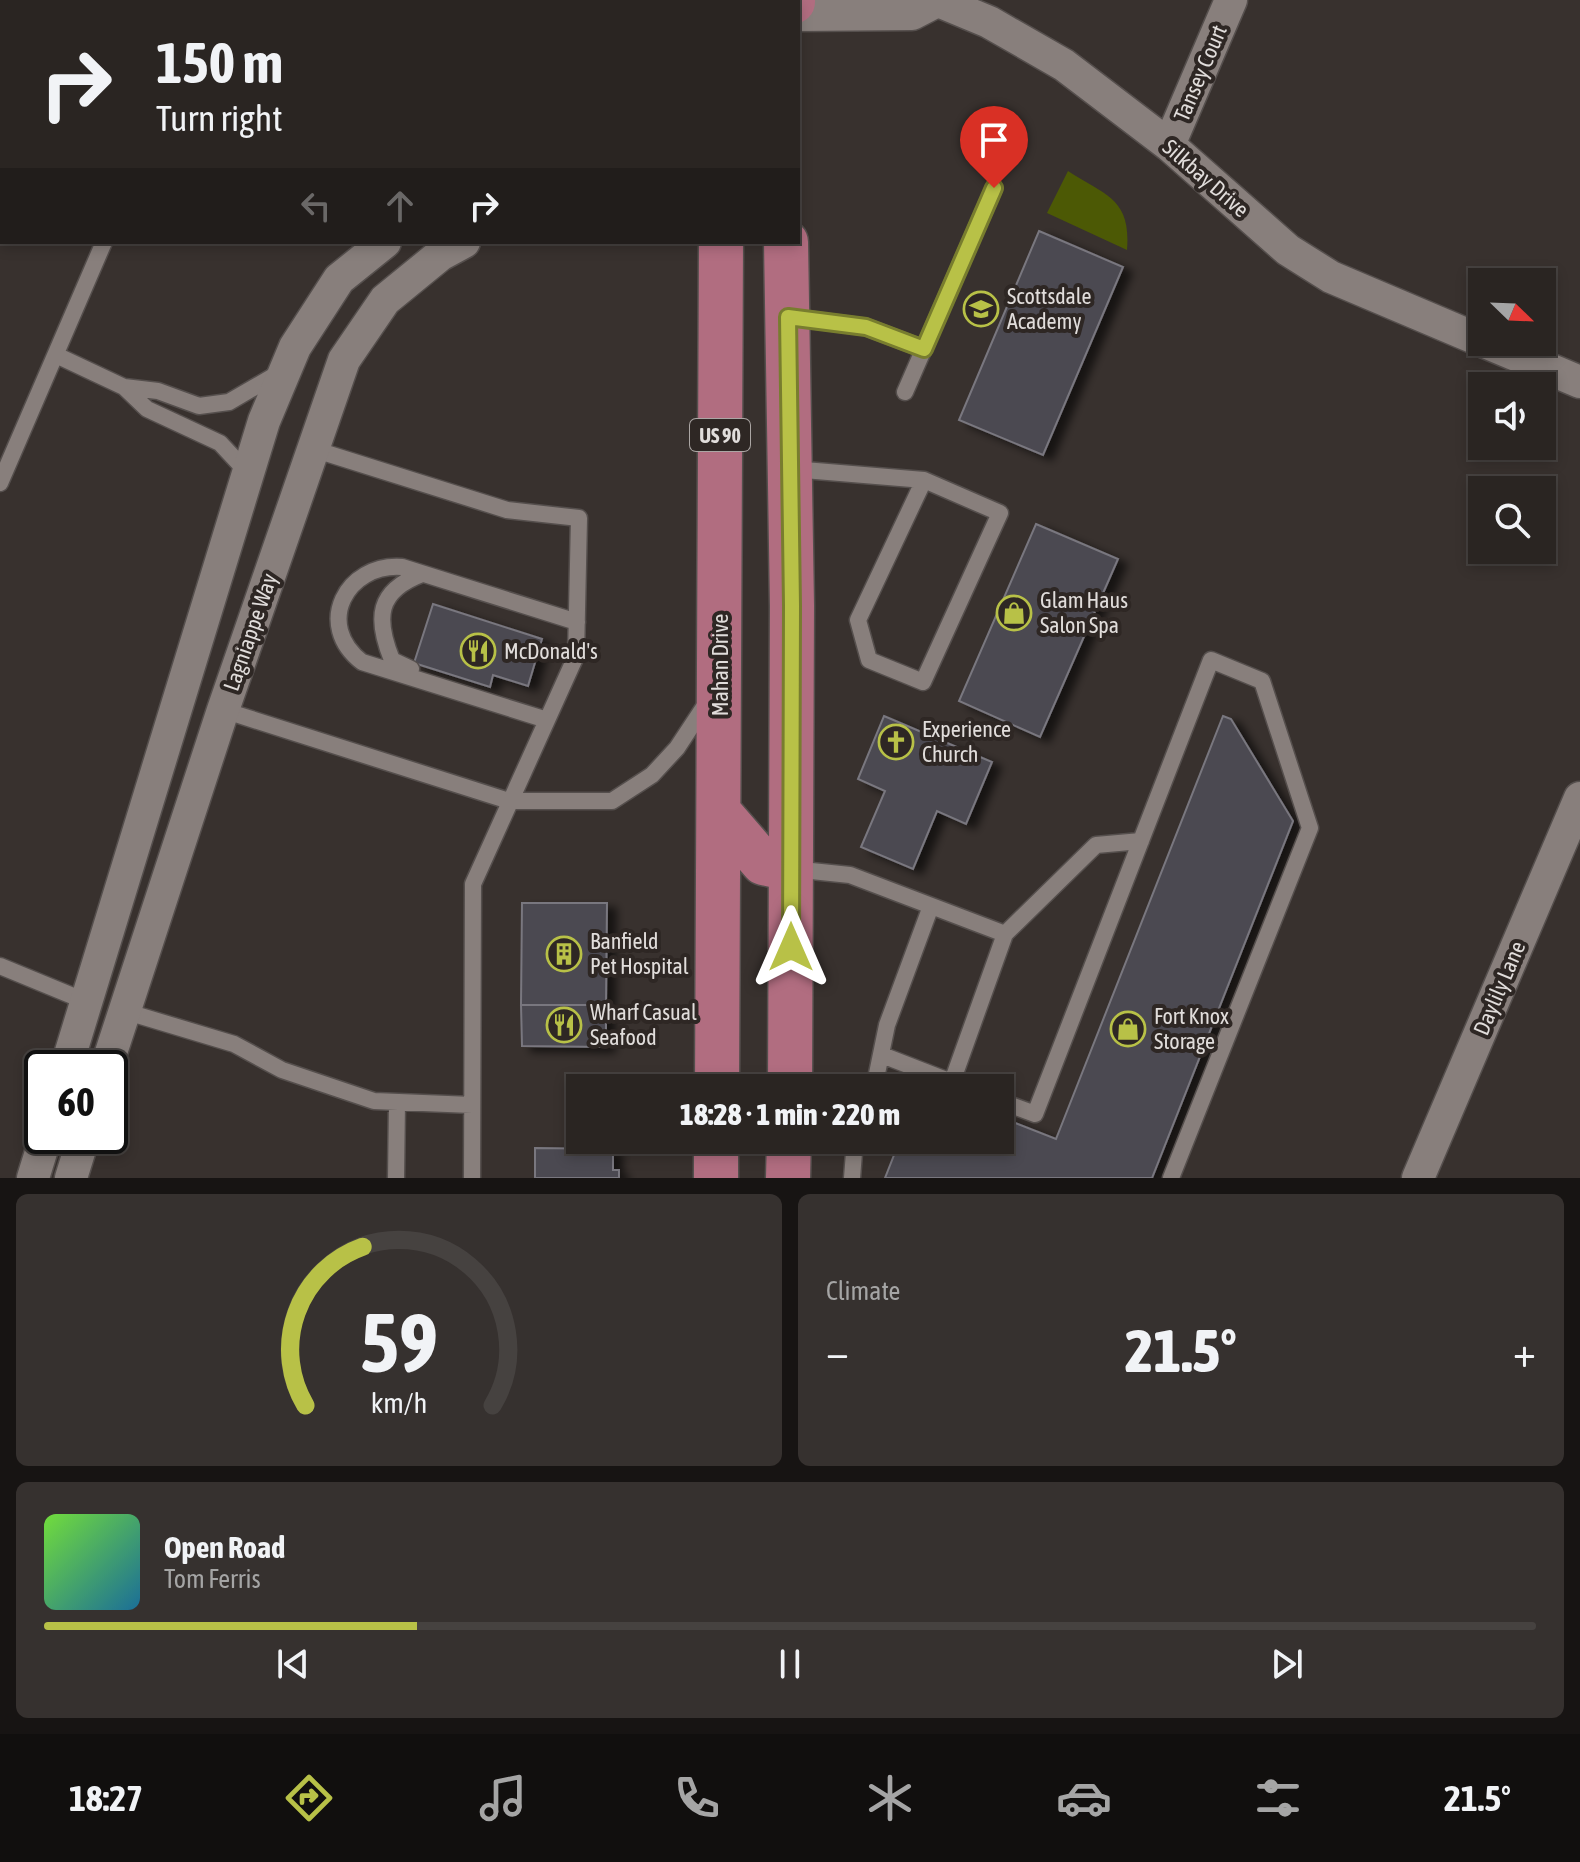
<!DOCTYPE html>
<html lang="en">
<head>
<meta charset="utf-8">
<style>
  :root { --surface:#2a2522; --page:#36312f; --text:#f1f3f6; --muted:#a5a5a5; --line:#464240; --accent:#b8c147 }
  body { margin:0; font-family:"Asap Condensed",sans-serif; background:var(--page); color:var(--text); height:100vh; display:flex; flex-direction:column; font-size:30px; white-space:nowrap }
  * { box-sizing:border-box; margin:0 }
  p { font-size:26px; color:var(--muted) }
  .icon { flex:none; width:44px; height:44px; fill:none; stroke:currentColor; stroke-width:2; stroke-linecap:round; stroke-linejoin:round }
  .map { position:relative; height:1178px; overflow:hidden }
  .sheet { display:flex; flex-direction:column; gap:16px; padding:16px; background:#171413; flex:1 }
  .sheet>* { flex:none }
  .banner { position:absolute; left:0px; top:0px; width:800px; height:244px; box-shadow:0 4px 12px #0003,0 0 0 2px var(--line); background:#2a2522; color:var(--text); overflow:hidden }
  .needle { width:52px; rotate:113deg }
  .tools { position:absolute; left:1468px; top:268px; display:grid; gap:16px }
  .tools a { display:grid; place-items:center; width:88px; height:88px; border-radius:0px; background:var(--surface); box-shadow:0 4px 12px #0003,0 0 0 2px var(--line); font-size:40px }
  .speed { position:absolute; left:24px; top:1050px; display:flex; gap:16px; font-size:40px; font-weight:700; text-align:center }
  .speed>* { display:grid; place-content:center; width:104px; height:104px; border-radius:50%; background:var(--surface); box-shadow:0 4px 12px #0003,0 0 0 2px var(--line); line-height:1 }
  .speed .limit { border:4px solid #111; border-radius:12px; background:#fff; color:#111 }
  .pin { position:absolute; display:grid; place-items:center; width:68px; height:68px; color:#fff; margin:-82px -34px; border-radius:50% 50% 50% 0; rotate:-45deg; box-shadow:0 0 8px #0007 }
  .pin .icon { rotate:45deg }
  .me { position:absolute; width:88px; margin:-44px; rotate:0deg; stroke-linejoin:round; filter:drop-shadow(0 0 6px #0008) }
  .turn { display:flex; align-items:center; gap:28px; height:168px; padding:0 24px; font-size:36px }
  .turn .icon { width:104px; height:104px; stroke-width:2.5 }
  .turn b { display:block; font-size:56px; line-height:68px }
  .lanes { display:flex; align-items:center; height:76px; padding:0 24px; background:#0003; justify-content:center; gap:40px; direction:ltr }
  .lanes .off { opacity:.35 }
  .big { font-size:60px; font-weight:800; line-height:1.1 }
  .sheet .widget { flex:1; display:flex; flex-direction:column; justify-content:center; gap:12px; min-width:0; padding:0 28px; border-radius:12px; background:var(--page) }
  .sheet .dial { align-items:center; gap:0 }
  .dial svg { height:208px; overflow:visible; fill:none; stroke:var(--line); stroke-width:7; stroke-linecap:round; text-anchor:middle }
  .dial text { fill:var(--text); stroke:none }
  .song { display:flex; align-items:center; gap:24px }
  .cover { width:96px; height:96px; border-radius:12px; background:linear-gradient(135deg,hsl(100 70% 55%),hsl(200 70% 35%)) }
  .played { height:8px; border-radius:4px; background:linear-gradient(90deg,var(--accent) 25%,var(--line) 25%) }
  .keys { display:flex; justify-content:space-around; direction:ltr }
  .heat { display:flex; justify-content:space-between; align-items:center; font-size:44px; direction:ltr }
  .sheet .tiles { flex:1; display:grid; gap:16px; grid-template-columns:1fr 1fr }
  .widget:last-child { grid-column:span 2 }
  .trip { position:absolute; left:566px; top:1074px; width:448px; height:80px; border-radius:0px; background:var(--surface); box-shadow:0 4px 12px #0003,0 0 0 2px var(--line); font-weight:800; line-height:80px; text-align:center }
  .dock { display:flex; height:128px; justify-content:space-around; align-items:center; background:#110f0e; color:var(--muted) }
  .dock .icon { width:56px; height:56px }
  .dock .on { color:var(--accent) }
  .dock b { font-size:36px; color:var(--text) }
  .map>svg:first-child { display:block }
</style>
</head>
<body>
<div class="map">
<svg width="1580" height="1178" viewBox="0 0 1580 1178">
  <defs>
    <filter id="shadow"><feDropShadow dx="9" dy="5" stdDeviation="4" flood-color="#0009"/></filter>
  </defs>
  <rect width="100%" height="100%" fill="#38312e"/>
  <path fill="#4c5905" d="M 426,0 L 653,0 L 653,2 L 431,2 Z
    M 1068,171 C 1107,196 1131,199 1127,250 L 1047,213 Z"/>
  <path fill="#4c4a51" stroke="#79777f" stroke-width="2" filter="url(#shadow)" d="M 1039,231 L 1123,267 L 1043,455 L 959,420 Z
    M 1036,524 L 1118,559 L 1040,737 L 959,701 Z
    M 433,604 L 542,639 L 528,686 L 493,675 L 490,687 L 414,663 Z
    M 884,716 L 992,762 L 966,824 L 937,811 L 913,869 L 861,847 L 885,791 L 858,779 Z
    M 1223,716 L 1231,719 L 1293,821 L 1152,1178 L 885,1178 L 900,1140 L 1000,1140 L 1000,1117 L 1056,1139 Z
    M 522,903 L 607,903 L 606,1005 L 521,1005 Z
    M 521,1005 L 606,1005 L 606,1047 L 522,1046 Z
    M 535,1148 L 613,1149 L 613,1170 L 619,1170 L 619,1178 L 535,1178 Z"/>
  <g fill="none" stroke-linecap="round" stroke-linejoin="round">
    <g stroke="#554f4d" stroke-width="19">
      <path id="service" d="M 789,317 L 866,327 L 924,349
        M 56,355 L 124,387 L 147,409 L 220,443 L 248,473
        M 124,387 L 158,391 L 199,406 L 229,402 L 279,373
        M 905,392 L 994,188
        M 313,449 L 507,510 L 579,518 L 576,656 L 473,884 L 472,1178
        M 792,469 L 924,480 L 1000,513 L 923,682 L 869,660 L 858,620 L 924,480
        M 0,483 L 104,242
        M 411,669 L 392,660 C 375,618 377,591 422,574
        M 223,710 L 509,801 L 612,801 L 652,775 L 677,748 L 708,701
        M 547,720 L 362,662 C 314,625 346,563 402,567 L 577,622
        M 792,869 L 850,875 L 1005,934
        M 0,966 L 85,1001
        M 124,1011 L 234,1044 L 282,1070 L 374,1101 L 472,1105
        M 882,1055 L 967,1088
        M 952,1082 L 1005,934 L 1096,845 L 1141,841
        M 874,1088 L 887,1025 L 931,906
        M 1000,1101 L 1035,1114 L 1211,660 L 1262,681 L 1310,828 L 1171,1178
        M 396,1178 L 397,1102
        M 852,1178 L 855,1140"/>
    </g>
    <g stroke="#554f4d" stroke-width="35">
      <path id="minor" d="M 936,0 L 989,22 L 1064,65 L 1169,145 L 1288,250 L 1331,277 L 1482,341
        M 798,15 L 912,14 L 937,1
        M 1169,145 L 1231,0
        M 1485,342 L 1580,382
        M 66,1068 L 264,421 L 295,347 L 339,279 L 385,242
        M 106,1068 L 223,710 L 344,360 L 385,300 L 440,255 L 464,242
        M 33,1178 L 46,1136
        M 71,1178 L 84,1136
        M 1418,1178 L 1580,798"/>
    </g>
    <g stroke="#554f4d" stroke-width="47">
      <path id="primary" d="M 722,2 L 722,0
        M 793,2 L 793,0
        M 786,242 L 792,606 L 790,1088
        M 719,812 L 763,863 L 791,869
        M 717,1088 L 721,242
        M 716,1178 L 716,1140
        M 788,1178 L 789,1140"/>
    </g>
    <use href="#service" stroke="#887f7c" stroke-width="16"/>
    <use href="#minor" stroke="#887f7c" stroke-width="32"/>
    <use href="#primary" stroke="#b16d80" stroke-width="44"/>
  </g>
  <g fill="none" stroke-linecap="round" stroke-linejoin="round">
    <g stroke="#787d2e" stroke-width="20">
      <path id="route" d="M 791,947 L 792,606 L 788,317 L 866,327 L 924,349 L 994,188"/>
    </g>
    <use href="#route" stroke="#b8c147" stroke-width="14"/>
  </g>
  <defs>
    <g id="school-ring" transform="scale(1.8)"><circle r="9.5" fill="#2e2724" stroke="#b8c147" stroke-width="1.5"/><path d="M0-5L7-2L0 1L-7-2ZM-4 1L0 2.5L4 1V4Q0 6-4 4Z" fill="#b8c147"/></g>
    <g id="shop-ring" transform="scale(1.8)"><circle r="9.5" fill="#2e2724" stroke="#b8c147" stroke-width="1.5"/><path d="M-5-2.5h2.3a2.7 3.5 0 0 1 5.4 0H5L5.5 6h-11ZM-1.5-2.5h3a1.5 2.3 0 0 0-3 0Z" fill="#b8c147"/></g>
    <g id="restaurant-ring" transform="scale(1.8)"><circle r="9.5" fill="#2e2724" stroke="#b8c147" stroke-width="1.5"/><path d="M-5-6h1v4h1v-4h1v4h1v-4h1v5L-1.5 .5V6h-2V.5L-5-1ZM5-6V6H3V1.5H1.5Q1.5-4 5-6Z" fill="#b8c147"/></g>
    <g id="church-ring" transform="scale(1.8)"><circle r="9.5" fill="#2e2724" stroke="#b8c147" stroke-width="1.5"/><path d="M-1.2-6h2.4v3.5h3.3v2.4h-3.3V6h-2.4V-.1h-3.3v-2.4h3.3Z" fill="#b8c147"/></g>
    <g id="building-ring" transform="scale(1.8)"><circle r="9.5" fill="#2e2724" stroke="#b8c147" stroke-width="1.5"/><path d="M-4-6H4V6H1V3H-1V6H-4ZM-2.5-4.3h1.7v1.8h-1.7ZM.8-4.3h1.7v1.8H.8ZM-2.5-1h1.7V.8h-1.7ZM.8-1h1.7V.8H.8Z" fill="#b8c147"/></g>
  </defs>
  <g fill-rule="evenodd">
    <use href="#school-ring" x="981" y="309"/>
    <use href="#shop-ring" x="1014" y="613"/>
    <use href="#restaurant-ring" x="478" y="651"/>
    <use href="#church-ring" x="896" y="742"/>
    <use href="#building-ring" x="564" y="954"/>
    <use href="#restaurant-ring" x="564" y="1025"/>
    <use href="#shop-ring" x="1128" y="1029"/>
  </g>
  <g text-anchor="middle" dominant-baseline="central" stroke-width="8" stroke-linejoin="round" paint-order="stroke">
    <rect fill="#2e2724" stroke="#aba6a4" stroke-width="2" x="690" y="419" width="60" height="32" rx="6"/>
    <g font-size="20" font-weight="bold" fill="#e1dddb">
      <text x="720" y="435">US 90</text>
    </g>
    <g font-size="22" fill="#e1dddb" stroke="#2e2724">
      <text transform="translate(1200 73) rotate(-67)">Tansey Court</text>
      <text transform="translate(1206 178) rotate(41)">Silkbay Drive</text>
      <text transform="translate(250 632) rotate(-71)">Lagniappe Way</text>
      <text transform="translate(720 665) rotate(-90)">Mahan Drive</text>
      <text transform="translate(1499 988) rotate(-67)">Daylily Lane</text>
    </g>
    <g font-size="22" fill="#e1dddb" stroke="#2e2724" text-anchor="start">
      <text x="1007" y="296">Scottsdale<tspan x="1007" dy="25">Academy</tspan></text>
      <text x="1040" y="600">Glam Haus<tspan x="1040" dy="25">Salon Spa</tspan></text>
      <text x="504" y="651">McDonald's</text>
      <text x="922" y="729">Experience<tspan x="922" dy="25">Church</tspan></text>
      <text x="590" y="941">Banfield<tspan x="590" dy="25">Pet Hospital</tspan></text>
      <text x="590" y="1012">Wharf Casual<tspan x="590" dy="25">Seafood</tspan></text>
      <text x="1154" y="1016">Fort Knox<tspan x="1154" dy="25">Storage</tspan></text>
    </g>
  </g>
</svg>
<div class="tools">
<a><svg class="needle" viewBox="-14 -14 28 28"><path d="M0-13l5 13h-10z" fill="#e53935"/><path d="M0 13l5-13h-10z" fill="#a5a5a5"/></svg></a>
<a><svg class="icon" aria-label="sound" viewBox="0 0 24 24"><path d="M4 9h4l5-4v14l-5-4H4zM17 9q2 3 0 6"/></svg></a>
<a><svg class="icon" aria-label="search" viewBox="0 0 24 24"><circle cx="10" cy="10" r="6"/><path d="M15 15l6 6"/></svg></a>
</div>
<div class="speed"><div class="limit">60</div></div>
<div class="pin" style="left:994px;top:188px;background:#d93025"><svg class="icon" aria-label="arrive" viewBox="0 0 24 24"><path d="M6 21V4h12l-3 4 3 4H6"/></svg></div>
<svg class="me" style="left:791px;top:947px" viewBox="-20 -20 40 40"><path d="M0-17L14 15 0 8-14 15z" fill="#b8c147" stroke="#fff" stroke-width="4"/></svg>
<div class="trip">18:28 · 1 min · 220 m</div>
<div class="banner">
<div class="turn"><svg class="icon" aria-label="right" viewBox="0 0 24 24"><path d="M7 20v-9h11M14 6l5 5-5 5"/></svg><div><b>150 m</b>Turn right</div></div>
<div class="lanes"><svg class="icon off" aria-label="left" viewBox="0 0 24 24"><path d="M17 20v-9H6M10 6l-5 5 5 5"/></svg><svg class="icon off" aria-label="ahead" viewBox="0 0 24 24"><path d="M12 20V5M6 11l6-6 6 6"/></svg><svg class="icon" aria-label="right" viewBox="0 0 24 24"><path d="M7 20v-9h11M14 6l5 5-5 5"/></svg></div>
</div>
</div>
<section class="sheet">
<div class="tiles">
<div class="widget dial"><svg viewBox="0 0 100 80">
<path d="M14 69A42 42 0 1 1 86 69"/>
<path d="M14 69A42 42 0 0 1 36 8" stroke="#b8c147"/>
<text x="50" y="56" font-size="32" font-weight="700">59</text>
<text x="50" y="72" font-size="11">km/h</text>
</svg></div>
<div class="widget"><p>Climate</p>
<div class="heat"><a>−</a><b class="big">21.5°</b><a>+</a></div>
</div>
<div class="widget">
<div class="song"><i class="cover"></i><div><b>Open Road</b><p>Tom Ferris</p></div></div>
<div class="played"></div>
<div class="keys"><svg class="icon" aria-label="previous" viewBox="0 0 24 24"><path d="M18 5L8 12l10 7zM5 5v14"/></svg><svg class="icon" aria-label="pause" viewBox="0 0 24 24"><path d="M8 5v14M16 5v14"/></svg><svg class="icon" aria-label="next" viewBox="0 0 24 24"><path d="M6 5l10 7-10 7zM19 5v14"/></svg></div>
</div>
</div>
</section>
<nav class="dock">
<b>18:27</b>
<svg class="icon on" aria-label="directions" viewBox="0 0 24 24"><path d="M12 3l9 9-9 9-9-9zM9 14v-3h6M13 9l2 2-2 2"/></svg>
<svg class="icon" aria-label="music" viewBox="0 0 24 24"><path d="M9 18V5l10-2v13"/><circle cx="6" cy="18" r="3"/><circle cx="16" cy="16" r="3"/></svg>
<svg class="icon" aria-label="phone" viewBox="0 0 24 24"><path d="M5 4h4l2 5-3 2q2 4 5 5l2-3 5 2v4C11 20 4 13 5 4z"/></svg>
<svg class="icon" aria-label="climate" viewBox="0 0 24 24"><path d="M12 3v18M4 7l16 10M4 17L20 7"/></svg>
<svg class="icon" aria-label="car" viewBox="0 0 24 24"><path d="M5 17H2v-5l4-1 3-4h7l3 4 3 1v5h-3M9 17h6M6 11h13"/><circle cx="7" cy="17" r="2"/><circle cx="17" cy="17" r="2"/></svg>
<svg class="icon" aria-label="filters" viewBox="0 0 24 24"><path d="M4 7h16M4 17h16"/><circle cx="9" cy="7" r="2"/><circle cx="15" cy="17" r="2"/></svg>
<b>21.5°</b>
</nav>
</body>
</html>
